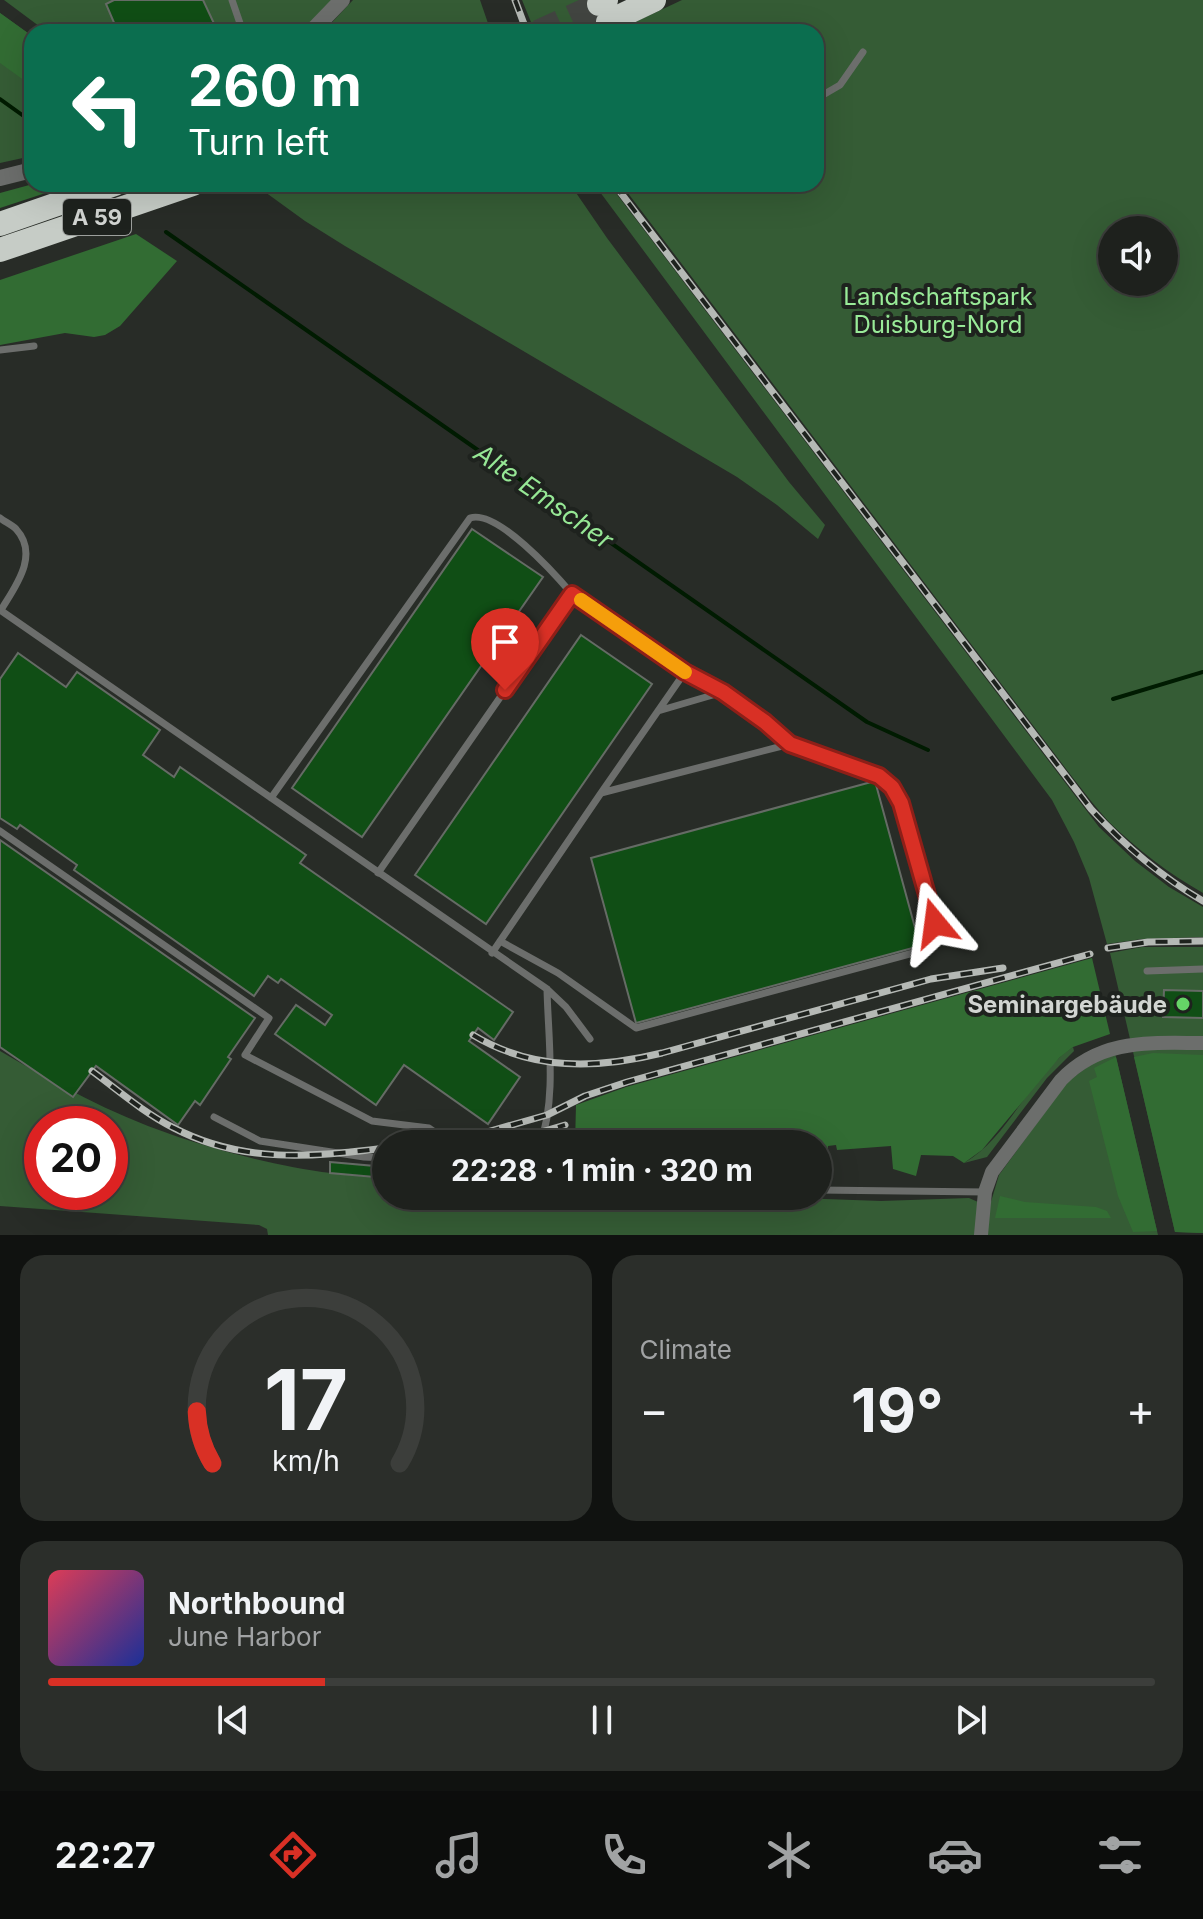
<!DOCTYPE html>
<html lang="en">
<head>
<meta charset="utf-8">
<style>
  :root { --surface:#1e211d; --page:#2b2e2a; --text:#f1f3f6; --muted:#a1a3a4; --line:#3c3e3b; --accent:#d93025 }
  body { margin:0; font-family:Inter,sans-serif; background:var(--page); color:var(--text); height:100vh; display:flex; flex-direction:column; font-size:30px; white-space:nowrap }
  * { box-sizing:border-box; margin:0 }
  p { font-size:26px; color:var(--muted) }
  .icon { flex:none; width:44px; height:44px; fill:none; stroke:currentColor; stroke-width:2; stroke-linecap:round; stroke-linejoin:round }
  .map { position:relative; height:1235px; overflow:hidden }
  .sheet { display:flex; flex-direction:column; gap:20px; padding:20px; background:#101210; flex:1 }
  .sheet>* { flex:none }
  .banner { position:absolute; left:24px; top:24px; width:800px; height:168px; border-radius:24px; box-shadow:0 8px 32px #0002,0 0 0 2px var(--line); background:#0b6e4f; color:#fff; overflow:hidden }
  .buttons { position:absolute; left:1098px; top:216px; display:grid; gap:16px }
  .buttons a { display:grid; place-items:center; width:80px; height:80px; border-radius:50%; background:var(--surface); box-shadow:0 8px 32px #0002,0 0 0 2px var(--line); font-size:40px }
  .speed { position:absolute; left:24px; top:1106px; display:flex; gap:16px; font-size:40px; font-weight:700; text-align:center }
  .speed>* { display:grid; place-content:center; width:104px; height:104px; border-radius:50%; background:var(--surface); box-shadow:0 8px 32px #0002,0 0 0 2px var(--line); line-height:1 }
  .speed .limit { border:12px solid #d22; background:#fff; color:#111 }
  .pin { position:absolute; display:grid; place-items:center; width:68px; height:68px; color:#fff; margin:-82px -34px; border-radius:50% 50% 50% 0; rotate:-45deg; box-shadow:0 0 8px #0007 }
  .pin .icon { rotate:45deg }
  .me { position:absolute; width:88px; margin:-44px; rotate:344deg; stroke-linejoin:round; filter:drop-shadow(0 0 6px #0008) }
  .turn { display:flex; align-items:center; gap:28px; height:168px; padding:0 32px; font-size:36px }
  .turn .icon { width:104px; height:104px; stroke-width:2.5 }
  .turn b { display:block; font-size:56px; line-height:68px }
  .big { font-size:60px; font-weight:700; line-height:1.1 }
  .sheet .tile { flex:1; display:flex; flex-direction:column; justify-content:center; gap:12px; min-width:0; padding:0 28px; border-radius:24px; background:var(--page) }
  .sheet .dial { align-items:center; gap:0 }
  .dial svg { height:208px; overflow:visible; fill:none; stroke:var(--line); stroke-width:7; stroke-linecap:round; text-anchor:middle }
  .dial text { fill:var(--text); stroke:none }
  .song { display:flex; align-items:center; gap:24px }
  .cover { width:96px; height:96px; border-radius:12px; background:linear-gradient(135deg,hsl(350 70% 55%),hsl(230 70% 35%)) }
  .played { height:8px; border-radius:4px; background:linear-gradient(90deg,var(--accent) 25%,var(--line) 25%) }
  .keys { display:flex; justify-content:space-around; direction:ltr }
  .heat { display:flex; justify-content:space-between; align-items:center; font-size:44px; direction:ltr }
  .sheet .tiles { flex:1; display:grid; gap:20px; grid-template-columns:1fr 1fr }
  .tile:last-child { grid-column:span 2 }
  .trip { position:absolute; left:372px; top:1130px; width:460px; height:80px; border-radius:40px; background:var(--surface); box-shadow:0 8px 32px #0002,0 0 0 2px var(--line); font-weight:700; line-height:80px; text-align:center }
  .menu { display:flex; height:128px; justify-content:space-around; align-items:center; background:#0c0d0c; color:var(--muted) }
  .menu .icon { width:56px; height:56px }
  .menu .on { color:var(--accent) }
  .menu b { font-size:36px; color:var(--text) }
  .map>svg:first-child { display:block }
</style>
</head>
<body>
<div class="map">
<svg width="1203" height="1235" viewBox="0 0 1203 1235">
  <rect width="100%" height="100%" fill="#282c27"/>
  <path fill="#355c35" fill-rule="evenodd" d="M 4,0 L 333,0 L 301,32 L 47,32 Z
    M 353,0 L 480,0 L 491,32 L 323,32 Z
    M 522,0 L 599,0 L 614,32 L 682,0 L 1203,0 L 1203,893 C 1168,873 1138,850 1109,822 C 1096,808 1085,793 1073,778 L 621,184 L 816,184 L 816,32 L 535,32 ZM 1112,230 L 1164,230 L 1164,282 L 1112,282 Z
    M 0,13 L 32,36 L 32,156 L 0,163 Z
    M 254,184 L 570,184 L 607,238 L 789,482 L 825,525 L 818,539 L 777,505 L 737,477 L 345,246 L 305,221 Z
    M 594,184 L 609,184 L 1099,827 L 1135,861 L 1169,887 L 1203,907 L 1203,937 L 1142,939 L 1107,944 L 1089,878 L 1074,842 L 1052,800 Z
    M 1142,947 L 1203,947 L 1203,1233 L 1175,1232 L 1110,953 Z
    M 1073,1047 L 1074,1051 L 1047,1078 L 987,1157 L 964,1163 C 1011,1136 1028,1076 1073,1047 Z
    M 0,1051 C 55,1083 111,1114 170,1134 C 218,1151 281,1167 331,1173 C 349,1176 368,1176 386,1178 L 386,1196 L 741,1196 L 881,1201 L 969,1198 L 978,1202 L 977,1235 L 268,1235 L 267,1229 L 259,1225 L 0,1206 ZM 42,1124 L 110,1124 L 110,1192 L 42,1192 Z
    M 1115,1053 L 1158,1235 L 987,1235 L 990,1205 L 999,1175 L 1067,1082 L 1097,1060 Z"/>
  <path fill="#326c33" d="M 0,13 L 32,36 L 32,86 L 0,63 Z
    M 33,184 L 73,184 L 0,208 L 0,193 Z
    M 136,234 L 177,261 L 120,326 L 105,335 L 94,337 L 65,333 L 0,345 L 0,280 Z
    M 1092,958 L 1110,1034 L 1073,1047 L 1059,1058 L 982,1150 L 964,1163 L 953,1156 L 921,1155 L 916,1176 L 893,1169 L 891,1146 L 837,1150 L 836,1145 L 828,1146 L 828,1151 L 818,1152 L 818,1144 L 575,1144 L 576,1105 L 626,1087 Z
    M 1153,1053 L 1203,1055 L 1203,1233 L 1175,1232 L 1134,1057 Z
    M 1116,1057 L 1117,1061 L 1157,1231 L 1133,1232 L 1118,1196 L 1089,1081 L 1097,1077 L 1094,1068 Z
    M 1000,1196 L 1025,1202 L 1096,1207 L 1107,1211 L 1111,1218 L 995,1218 Z"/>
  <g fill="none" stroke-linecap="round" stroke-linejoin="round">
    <path stroke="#001b01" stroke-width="4" d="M 0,99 L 32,122
      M 166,232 L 867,722 L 928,750
      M 1113,699 L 1203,672"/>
  </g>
  <path fill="#104e15" stroke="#656b65" stroke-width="2" d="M 114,0 L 203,0 L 218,32 L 118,32 L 106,4 Z
    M 472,529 L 543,577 L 362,837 L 292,788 Z
    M 581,635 L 652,684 L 486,924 L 415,875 Z
    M 18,653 L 66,687 L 77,672 L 160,730 L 143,755 L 174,777 L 180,767 L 306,855 L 300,863 L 513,1012 L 494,1040 L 478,1028 L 469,1041 L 520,1077 L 488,1124 L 404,1065 L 376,1105 L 275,1034 L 296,1005 L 325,1025 L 332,1015 L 281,979 L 278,983 L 268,976 L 254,996 L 74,870 L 77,865 L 20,825 L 17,829 L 0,818 L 0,679 Z
    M 875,781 L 920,946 L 636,1023 L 591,858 Z
    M 0,840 L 255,1018 L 228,1057 L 231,1059 L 200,1105 L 195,1101 L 178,1125 L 96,1066 L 73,1097 L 0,1047 Z
    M 1164,990 L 1203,991 L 1203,1018 L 1163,1017 Z
    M 330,1162 L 386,1167 L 386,1178 L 330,1173 Z"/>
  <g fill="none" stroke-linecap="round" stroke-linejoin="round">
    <path stroke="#424541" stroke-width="24" stroke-dasharray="24 12" stroke-linecap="butt" d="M 538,32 L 599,4
      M 586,32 L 608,22"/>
    <path stroke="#6c6e6c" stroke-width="7" d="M 232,0 L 243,32
      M 816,99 L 840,85 L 863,52
      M 0,350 L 34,346
      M 0,518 C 5,522 12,525 16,529 C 40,555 15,587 1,610
      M 0,610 L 547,989 L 566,1007 L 590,1039
      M 685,672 L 723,692 L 765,722 L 790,744
      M 658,711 L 723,692
      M 271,798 L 470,518 C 497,509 555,574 572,594
      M 0,831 L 269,1018 L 245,1055 L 372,1121 L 429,1128 L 452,1144
      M 378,873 L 572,594 L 685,672 L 601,793
      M 492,953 L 601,793 L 790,744 L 879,776 L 892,787 L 901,803 L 935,923 L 936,939 L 928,949 L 636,1028 L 558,973 L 500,941
      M 1147,971 L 1203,969
      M 214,1117 L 260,1141 L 364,1157 L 386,1158
      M 540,1144 C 557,1099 548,1037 547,989
      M 818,1190 L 985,1192"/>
    <path stroke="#6c6e6c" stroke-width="14" d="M 981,1235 L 985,1192 L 992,1172 L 1061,1080 C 1101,1038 1150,1043 1203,1043"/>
    <path stroke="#6c6e6c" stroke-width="16" d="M 311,32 L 342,0
      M 0,178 L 32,170"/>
    <path stroke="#c6ccc6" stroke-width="24" d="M 599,4 L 606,0
      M 608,22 L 654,0
      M 0,224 L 115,184
      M 0,250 L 193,184"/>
    <g stroke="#b5b9b5" stroke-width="7">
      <path id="rail" d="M 515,0 L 527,32
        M 614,184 L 1091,809 C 1125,846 1160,876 1203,901
        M 1108,948 L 1148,942 L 1203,941
        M 473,1035 C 533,1071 597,1069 662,1053 L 931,979 L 1003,968
        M 92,1071 C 119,1091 144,1113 174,1128 C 243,1164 312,1157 386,1148
        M 417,1144 L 480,1134 L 547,1115 L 585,1096 L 627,1082 L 1090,954
        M 488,1144 L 524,1137 L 565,1125"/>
    </g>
    <use href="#rail" stroke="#1e221e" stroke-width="4" stroke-dasharray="12" stroke-linecap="butt"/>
  </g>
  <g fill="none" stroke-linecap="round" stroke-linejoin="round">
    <g stroke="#8d1f18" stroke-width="20">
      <path id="route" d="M 505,690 L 572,594 L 685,672 L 723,692 L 765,722 L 790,744 L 879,776 L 892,787 L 901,803 L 935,923"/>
    </g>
    <use href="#route" stroke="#d93025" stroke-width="14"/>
    <path stroke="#f59e0b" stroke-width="14" d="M 581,600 L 685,672"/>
  </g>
  <circle fill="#65d467" stroke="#1e221e" stroke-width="3" cx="1183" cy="1004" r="8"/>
  <g text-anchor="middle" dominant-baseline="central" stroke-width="8" stroke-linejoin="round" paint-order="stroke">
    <rect fill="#1e221e" stroke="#9c9f9c" stroke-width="2" x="63" y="199" width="68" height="36" rx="6"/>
    <g font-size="22" font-weight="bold" fill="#d2d5d2">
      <text x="97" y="217">A 59</text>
    </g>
    <g font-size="24" fill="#99eb98" stroke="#1e221e">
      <text x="938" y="296">Landschaftspark<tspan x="938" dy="28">Duisburg-Nord</tspan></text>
    </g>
    <g font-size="24" font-weight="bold" fill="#d2d5d2" stroke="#1e221e" text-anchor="end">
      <text x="1167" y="1004">Seminargebäude</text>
    </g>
    <g font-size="26" font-style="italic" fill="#96e795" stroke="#1e221e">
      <text transform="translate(544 496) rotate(35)">Alte Emscher</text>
    </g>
  </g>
</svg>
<div class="buttons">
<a><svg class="icon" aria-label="sound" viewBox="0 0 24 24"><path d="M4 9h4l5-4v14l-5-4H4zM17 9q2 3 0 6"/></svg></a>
</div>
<div class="speed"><div class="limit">20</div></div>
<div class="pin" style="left:505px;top:690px;background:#d93025"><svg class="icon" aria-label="arrive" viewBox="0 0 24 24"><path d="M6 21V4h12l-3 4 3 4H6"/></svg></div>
<svg class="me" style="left:935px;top:923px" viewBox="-20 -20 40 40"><path d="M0-17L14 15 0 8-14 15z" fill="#d93025" stroke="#fff" stroke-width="4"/></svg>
<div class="trip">22:28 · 1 min · 320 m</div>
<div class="banner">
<div class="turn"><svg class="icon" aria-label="left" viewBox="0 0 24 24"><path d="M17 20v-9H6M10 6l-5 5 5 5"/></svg><div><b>260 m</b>Turn left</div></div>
</div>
</div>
<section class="sheet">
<div class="tiles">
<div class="tile dial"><svg viewBox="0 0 100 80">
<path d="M14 69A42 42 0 1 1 86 69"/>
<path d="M14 69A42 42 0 0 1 8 49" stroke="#d93025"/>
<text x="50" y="56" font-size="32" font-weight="700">17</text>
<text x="50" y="72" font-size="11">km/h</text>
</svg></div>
<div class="tile"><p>Climate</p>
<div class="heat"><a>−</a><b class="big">19°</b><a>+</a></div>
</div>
<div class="tile">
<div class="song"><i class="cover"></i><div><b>Northbound</b><p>June Harbor</p></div></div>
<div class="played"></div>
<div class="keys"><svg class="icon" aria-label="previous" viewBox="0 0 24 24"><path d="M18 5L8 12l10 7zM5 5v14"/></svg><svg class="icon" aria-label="pause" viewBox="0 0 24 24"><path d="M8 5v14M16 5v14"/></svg><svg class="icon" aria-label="next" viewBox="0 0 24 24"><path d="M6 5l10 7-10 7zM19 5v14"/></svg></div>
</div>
</div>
</section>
<nav class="menu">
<b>22:27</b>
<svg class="icon on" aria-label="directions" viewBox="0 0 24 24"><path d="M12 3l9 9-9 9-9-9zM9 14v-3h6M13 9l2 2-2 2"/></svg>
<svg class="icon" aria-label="music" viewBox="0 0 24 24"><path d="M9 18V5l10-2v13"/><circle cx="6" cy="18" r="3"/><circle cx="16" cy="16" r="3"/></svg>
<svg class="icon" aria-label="phone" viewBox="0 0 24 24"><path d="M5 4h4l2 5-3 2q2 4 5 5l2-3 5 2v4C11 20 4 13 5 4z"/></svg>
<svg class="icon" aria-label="climate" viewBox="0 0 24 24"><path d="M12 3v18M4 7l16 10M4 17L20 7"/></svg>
<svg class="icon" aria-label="car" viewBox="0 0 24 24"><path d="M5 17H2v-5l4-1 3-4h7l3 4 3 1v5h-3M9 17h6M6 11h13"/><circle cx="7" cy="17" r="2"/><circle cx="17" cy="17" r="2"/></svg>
<svg class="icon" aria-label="filters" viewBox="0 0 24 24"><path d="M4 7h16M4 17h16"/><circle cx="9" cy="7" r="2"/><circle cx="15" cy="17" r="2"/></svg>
</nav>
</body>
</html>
